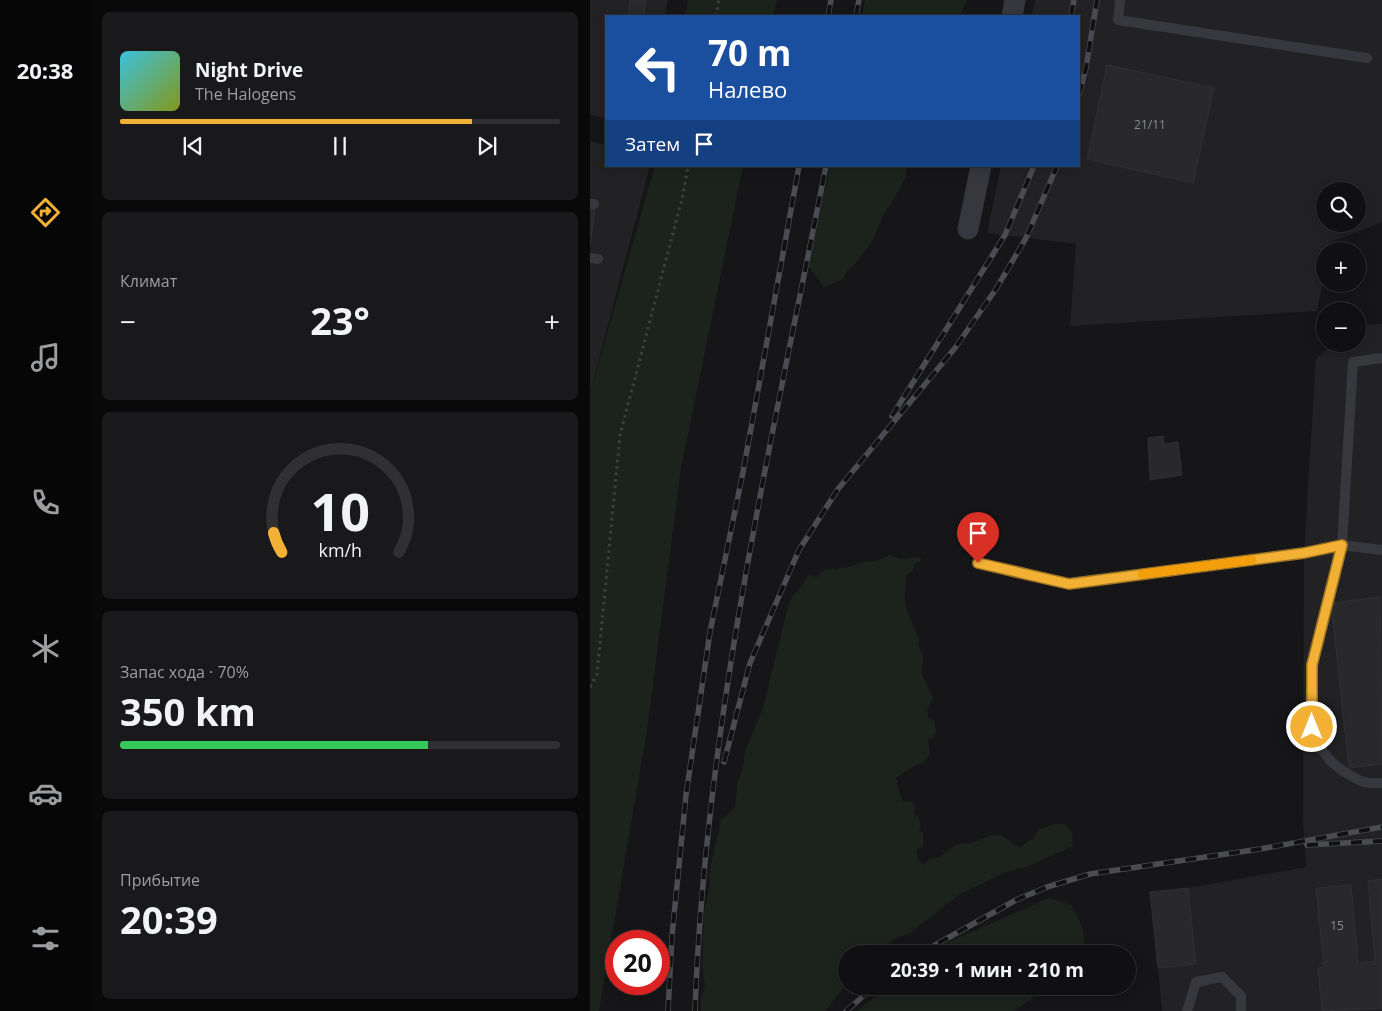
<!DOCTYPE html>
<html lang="ru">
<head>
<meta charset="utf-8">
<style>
  :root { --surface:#101012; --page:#19191b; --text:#f1f3f6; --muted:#9c9d9f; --line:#303032; --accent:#f2b134 }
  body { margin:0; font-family:"Open Sans",sans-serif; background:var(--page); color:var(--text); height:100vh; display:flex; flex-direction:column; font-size:19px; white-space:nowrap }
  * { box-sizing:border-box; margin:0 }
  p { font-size:16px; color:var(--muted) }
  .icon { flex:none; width:28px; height:28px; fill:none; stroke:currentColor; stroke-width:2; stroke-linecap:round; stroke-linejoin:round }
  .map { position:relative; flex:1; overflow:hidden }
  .side { display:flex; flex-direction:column; gap:12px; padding:12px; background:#09090a; width:500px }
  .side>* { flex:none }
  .guide { position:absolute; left:15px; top:15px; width:475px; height:152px; border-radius:0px; box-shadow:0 2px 12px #0003,0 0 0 1px var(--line); background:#1a4fa0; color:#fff; overflow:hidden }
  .buttons { position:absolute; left:726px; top:182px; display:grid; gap:10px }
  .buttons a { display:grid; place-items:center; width:50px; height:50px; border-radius:50%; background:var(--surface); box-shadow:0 2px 12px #0003,0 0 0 1px var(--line); font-size:25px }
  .speed { position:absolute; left:15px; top:930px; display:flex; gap:10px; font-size:25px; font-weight:700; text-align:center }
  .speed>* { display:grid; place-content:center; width:65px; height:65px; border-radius:50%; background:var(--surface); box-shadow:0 2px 12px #0003,0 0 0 1px var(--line); line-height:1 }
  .speed .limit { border:8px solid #d22; background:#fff; color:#111 }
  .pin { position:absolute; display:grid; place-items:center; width:42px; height:42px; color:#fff; margin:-51px -21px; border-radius:50% 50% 50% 0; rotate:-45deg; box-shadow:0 0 5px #0007 }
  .pin .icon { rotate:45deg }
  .me { position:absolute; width:55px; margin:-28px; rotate:0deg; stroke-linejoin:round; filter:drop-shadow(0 0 4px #0008) }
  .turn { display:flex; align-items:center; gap:18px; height:105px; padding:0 20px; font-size:22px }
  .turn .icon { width:65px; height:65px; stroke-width:2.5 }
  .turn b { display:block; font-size:35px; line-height:42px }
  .then { display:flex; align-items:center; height:48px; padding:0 20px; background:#0003; gap:10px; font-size:19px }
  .big { font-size:38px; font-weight:700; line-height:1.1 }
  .side .tile { flex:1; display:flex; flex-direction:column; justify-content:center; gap:8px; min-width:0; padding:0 18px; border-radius:8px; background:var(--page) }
  .side .dial { align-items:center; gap:0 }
  .dial svg { height:130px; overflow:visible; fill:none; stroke:var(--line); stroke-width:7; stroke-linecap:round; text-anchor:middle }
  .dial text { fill:var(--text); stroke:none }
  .song { display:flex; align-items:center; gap:15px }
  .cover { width:60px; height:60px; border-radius:8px; background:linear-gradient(135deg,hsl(190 70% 55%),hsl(70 70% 35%)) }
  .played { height:5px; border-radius:2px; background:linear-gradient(90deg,var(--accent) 80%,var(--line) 80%) }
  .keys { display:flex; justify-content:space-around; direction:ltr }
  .heat { display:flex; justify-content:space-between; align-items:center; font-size:28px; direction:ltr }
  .charge { height:8px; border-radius:4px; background:linear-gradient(90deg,#34c759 70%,var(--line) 0) }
  .trip { position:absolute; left:248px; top:945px; width:298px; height:50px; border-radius:25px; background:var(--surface); box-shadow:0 2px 12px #0003,0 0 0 1px var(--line); font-weight:700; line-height:50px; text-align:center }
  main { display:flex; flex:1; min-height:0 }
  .dock { display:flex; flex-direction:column; width:90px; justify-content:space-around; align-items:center; background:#060607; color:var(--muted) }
  .dock .icon { width:35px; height:35px }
  .dock .current { color:var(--accent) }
  .dock b { font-size:22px; color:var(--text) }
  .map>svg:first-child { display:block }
</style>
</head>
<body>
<main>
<nav class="dock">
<b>20:38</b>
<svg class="icon current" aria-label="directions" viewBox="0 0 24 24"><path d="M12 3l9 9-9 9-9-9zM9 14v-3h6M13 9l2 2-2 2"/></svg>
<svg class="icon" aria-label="music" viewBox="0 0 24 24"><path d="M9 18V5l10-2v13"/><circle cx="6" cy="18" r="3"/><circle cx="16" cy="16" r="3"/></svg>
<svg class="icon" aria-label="phone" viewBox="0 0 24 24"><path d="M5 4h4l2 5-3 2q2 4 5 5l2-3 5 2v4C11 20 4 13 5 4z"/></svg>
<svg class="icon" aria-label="climate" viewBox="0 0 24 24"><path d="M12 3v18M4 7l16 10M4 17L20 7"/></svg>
<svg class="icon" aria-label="car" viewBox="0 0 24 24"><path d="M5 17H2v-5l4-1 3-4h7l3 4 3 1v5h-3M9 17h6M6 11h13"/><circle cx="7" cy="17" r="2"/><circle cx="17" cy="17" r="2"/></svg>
<svg class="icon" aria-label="filters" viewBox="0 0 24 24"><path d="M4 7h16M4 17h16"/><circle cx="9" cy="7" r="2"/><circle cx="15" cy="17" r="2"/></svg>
</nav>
<section class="side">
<div class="tile">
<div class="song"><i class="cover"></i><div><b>Night Drive</b><p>The Halogens</p></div></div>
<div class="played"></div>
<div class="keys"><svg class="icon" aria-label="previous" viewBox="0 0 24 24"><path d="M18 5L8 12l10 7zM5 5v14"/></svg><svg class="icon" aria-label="pause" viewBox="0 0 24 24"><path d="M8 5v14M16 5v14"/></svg><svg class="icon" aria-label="next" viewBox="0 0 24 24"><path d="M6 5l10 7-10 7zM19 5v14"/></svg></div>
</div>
<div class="tile"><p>Климат</p>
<div class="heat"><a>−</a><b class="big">23°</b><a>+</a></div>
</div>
<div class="tile dial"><svg viewBox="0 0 100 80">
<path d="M14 69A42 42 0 1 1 86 69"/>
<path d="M14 69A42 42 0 0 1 9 57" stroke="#f2b134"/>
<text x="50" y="56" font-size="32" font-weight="700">10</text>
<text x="50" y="72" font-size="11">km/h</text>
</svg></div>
<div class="tile"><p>Запас хода · 70%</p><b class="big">350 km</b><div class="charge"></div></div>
<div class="tile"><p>Прибытие</p><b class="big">20:39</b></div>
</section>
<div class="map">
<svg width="792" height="1011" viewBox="0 0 792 1011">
  <rect width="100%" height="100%" fill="#161618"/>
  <path fill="#222225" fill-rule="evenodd" d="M 0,0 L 78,0 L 75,16 L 16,16 L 16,118 L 0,115 Z
    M 445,0 L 792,0 L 792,222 L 741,242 L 739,251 L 735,251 L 735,271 L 727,311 L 480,326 L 486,244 L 397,233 L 411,166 L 489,166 L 489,16 L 442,16 ZM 735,191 L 768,191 L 768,224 L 735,224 Z
    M 0,141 L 16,145 L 16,166 L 60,166 L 0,393 Z
    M 792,324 L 792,1011 L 572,1011 L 568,968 L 598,888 L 716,867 L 713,823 L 714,553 L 726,359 L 743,344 L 768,344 L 768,326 Z"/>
  <path fill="#1c231d" d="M 98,0 L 187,0 L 183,16 L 95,16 Z
    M 275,0 L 377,0 L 370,16 L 272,16 Z
    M 65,166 L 153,166 L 91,468 L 57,730 L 9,1011 L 0,1011 L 0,393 Z
    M 240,166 L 316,166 L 316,177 L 302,202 L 294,213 L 283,240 L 266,263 L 256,272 L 253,279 L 234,287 L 218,266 Z
    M 299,555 L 310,559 L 330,557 L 332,560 L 324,564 L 323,570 L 316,575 C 316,582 315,589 315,595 C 314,611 325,627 330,641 L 328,644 L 333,656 L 332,674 L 343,698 L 337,710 L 339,719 L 344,720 L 346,732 L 343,738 L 338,739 L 340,754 L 333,763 L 329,763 L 305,778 L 308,781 L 307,786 L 313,802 L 322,801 L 325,807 L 324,815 L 328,816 L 331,825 L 329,831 L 333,832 L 333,847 L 326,849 L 329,861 L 334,865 L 338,860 L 349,857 L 367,844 L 382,843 L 401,835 L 411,835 L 428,847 L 432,846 L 445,837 L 448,830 L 463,824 L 475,824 L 482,832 L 483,846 L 437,867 L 416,872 L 370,894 L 320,933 L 304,939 L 289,954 L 256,954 L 256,985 L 235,1011 L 111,1011 L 111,996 L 115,988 L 112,963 L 114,912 L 120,884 L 119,873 L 131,820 L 145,808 L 147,785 L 153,767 L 155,751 L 173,708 L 199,602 C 205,592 213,586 218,575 L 227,577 C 232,570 238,566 247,570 L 250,567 C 261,569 266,563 275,562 C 286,560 289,561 299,555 Z
    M 459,898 L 481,905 C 493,924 495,932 494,954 L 340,954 L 352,945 Z
    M 299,986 L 460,986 L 424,1011 L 267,1011 Z"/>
  <path fill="#29292c" stroke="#303034" d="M 40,0 L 56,0 L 54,16 L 38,16 Z
    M 517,65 L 624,88 L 603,183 L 497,159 Z
    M 0,209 L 5,210 L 0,245 Z
    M 573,436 L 574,444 L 588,442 L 592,475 L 560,480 L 558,438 Z
    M 790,597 L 792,764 L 759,768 L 741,603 Z
    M 792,879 L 792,1008 L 732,1011 L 728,968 L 734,967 L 726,888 L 761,885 L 768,963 L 785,961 L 778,881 Z
    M 598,888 L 606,964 L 568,968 L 560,892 Z"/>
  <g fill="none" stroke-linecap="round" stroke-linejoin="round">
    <path stroke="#3d3f44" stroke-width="3" stroke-dasharray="2.5 4" stroke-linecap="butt" d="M 126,16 L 129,0
      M 0,687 L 7,674 L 30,435 L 93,195 L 98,166"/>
    <path stroke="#37383d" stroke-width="10" d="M 530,0 L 528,20 L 777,58
      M 0,204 L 4,204
      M 0,258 L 8,259
      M 792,550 L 752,545 C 738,602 714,666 722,725 C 724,743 739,762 753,771 C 769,781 773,784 792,783
      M 388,563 L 479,583 L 714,553 L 752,545 L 763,362 L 792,358
      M 597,1011 L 606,982 L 632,977 L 651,996 L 651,1011"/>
    <path stroke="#37383d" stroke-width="21" d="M 422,16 L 425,0
      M 378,229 L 391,166"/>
    <g stroke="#4a4c52" stroke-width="5.5">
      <path id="rail" d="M 238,16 L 241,0
        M 266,16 L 269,0
        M 481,16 L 484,0
        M 489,95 L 496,68 L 507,0
        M 302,416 L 415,235 L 444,166
        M 134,762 L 160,663 L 209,550 L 248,489 L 365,348 L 406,289 L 436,238 L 467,166
        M 717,845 L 792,841
        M 329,954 L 426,900 L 457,887 L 500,874 L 670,849 L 792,827
        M 78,1011 L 82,936 L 96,795 L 120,632 L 153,472 L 209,166
        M 105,1011 C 115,726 181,445 236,166
        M 256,1011 L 285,986"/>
    </g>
    <use href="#rail" stroke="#111113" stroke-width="4" stroke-dasharray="11" stroke-linecap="butt"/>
  </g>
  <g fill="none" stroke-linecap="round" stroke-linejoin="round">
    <g stroke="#9d7322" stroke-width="12">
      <path id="route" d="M 388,563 L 479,584 L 714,553 L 752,545 L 722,665 L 722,727"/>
    </g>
    <use href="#route" stroke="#f2b134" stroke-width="9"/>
    <path stroke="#f59e0b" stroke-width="9" d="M 552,574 L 662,560"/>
  </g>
  <g text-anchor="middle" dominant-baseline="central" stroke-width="5" stroke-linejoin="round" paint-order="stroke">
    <g font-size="12" fill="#888b94">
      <text x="560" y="124">21/11</text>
      <text x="747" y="925">15</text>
    </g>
  </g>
</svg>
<div class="buttons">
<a><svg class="icon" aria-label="search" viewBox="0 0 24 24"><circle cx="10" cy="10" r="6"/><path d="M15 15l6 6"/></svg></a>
<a>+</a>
<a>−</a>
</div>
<div class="speed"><div class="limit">20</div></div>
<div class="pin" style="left:388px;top:563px;background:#d93025"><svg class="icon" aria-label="arrive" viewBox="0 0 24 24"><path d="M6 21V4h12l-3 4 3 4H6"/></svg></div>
<svg class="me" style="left:722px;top:727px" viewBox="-20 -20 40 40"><circle r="17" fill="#f2b134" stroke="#fff" stroke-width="3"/><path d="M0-11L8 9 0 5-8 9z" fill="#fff"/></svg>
<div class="trip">20:39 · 1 мин · 210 m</div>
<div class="guide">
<div class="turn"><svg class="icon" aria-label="left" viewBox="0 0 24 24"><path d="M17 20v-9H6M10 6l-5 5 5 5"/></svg><div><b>70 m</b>Налево</div></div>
<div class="then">Затем<svg class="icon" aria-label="arrive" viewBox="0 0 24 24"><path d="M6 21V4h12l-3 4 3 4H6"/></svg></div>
</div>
</div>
</main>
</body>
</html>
